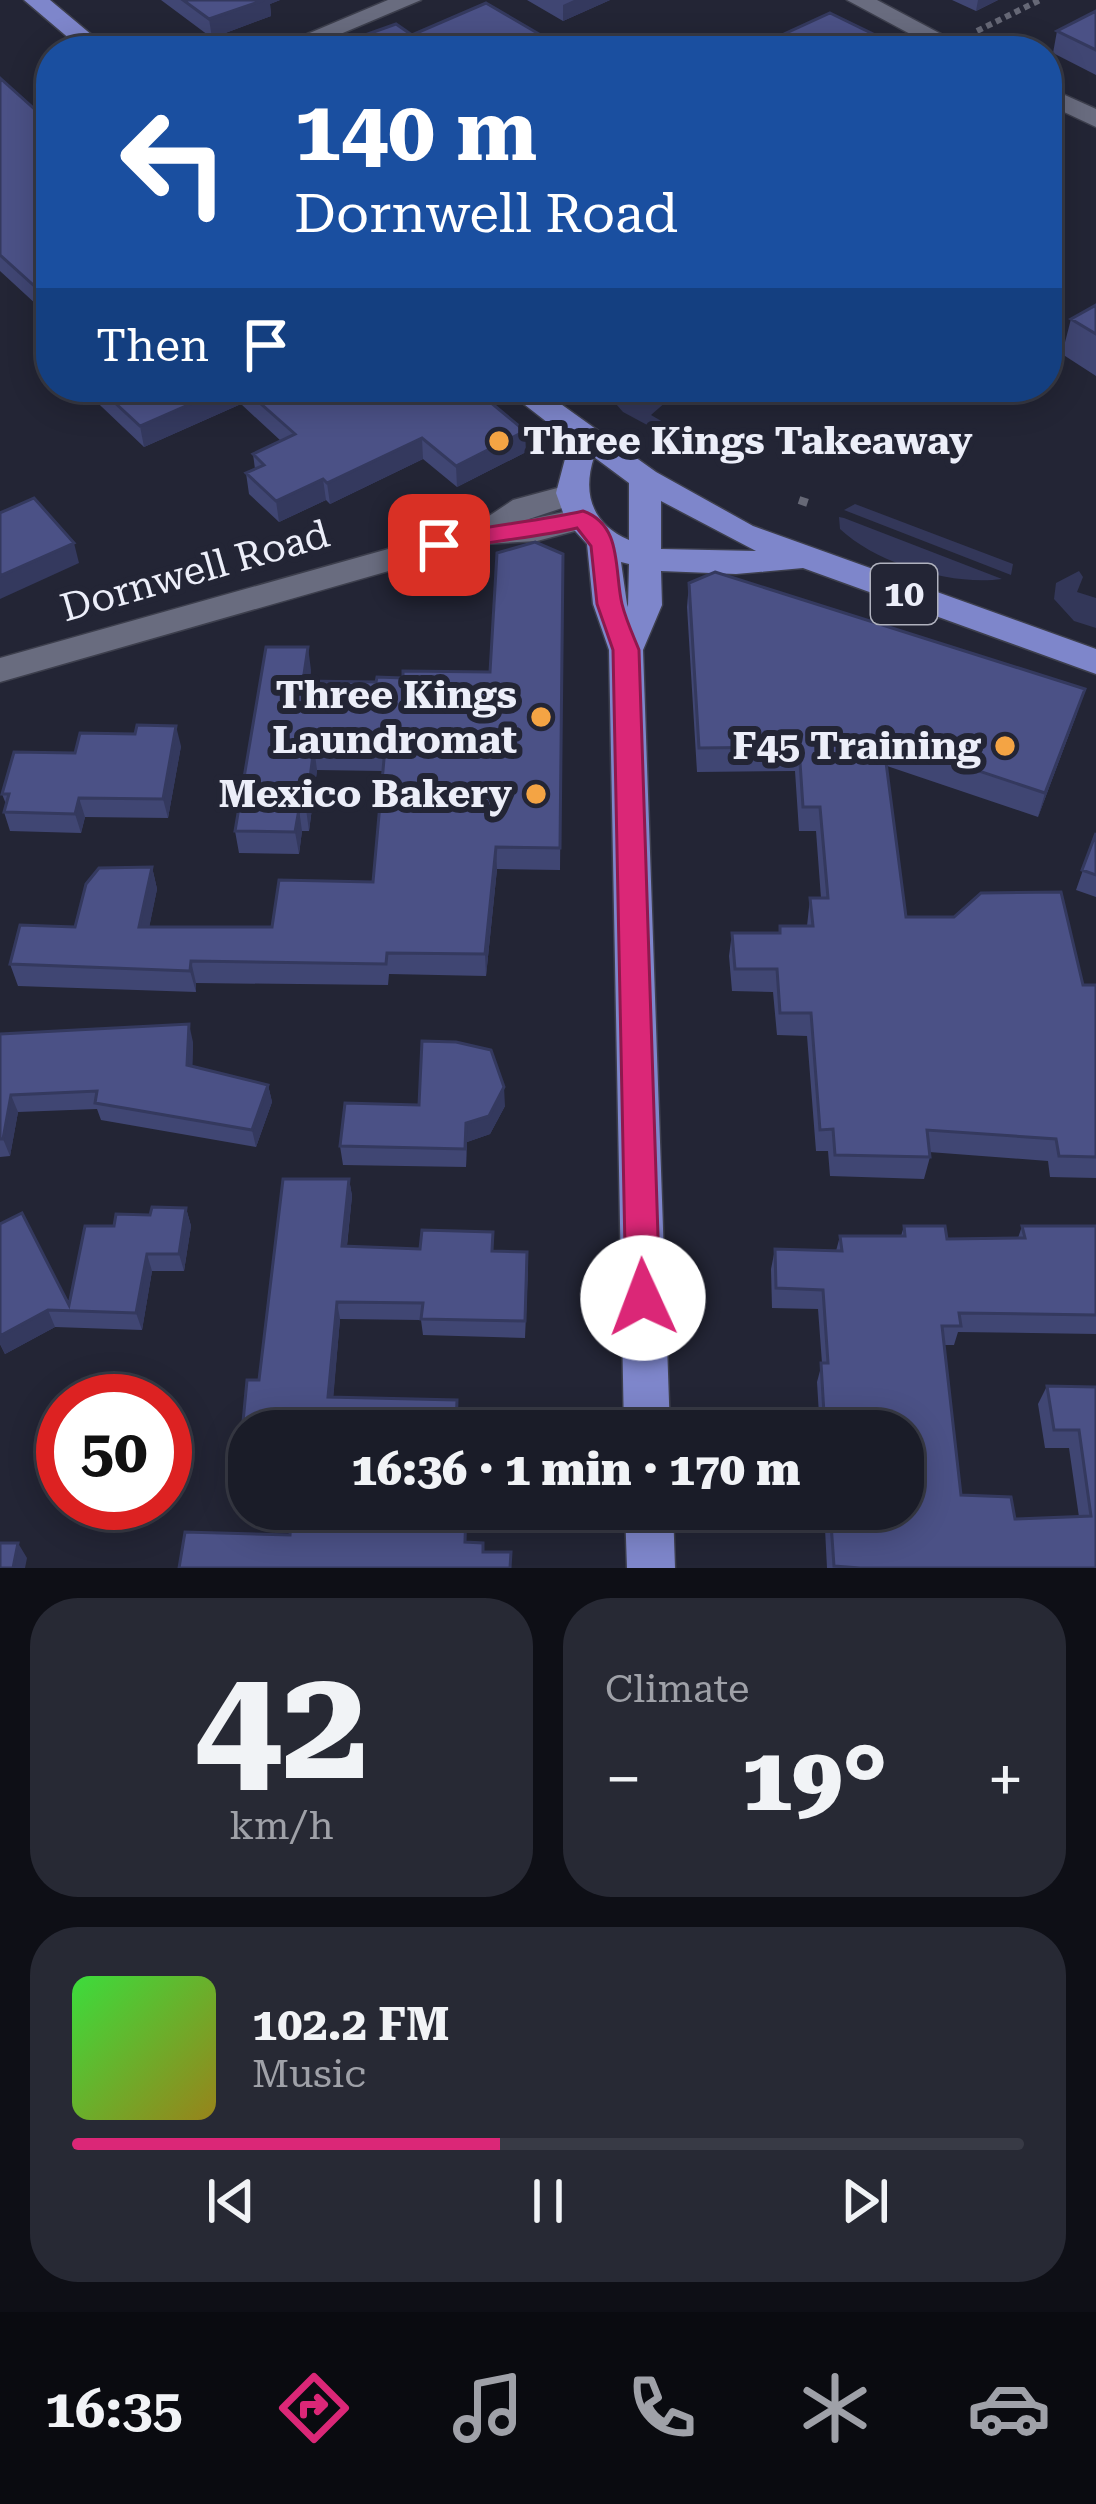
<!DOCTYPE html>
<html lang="en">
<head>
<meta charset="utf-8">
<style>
  :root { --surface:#1a1c28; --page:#272934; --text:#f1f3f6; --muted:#9fa1a8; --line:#383a45; --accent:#db2777 }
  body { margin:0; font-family:"Roboto Serif",serif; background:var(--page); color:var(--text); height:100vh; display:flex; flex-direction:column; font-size:45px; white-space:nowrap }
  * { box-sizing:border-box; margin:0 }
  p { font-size:39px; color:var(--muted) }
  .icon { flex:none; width:66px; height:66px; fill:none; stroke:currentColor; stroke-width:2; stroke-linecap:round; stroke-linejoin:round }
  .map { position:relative; height:1568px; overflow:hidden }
  .panel { display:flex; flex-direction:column; gap:30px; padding:30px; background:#0e0f16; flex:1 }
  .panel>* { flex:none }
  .hud { position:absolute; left:36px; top:36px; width:1026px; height:366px; border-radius:48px; box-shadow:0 6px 30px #0003,0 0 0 3px var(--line); background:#1a4fa0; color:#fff; overflow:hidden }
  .speed { position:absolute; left:36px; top:1374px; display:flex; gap:24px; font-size:60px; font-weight:700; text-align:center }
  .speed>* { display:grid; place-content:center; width:156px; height:156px; border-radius:50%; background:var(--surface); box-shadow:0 6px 30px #0003,0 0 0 3px var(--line); line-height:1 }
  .speed .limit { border:18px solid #d22; background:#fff; color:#111 }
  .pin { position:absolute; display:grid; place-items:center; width:102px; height:102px; color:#fff; margin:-51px; border-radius:24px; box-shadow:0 6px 18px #0006 }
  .me { position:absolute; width:132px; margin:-66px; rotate:358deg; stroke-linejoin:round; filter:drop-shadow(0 0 9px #0008) }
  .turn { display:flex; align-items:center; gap:42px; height:252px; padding:0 60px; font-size:54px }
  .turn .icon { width:156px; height:156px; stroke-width:2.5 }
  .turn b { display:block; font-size:84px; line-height:102px }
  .then { display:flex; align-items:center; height:114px; padding:0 60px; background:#0003; gap:24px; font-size:45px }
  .big { font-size:90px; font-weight:800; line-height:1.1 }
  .panel .widget { flex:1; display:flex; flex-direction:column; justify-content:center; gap:18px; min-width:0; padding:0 42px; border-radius:48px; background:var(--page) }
  .panel .dial { align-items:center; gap:0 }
  .dial b { font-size:156px; line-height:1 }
  .song { display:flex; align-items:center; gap:36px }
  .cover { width:144px; height:144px; border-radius:18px; background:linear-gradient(135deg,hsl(120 70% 55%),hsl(50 70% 35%)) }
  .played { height:12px; border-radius:6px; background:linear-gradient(90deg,var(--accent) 45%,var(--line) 45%) }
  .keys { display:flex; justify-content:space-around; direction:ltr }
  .heat { display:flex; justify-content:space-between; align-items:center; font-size:66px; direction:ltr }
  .panel .tiles { flex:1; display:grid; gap:30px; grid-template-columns:1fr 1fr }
  .widget:last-child { grid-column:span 2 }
  .trip { position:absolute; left:228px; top:1410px; width:696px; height:120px; border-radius:48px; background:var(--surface); box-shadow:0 6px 30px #0003,0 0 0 3px var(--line); font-weight:800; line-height:120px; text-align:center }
  .menu { display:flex; height:192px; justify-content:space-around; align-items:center; background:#0a0b10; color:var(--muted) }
  .menu .icon { width:84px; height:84px }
  .menu .on { color:var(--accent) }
  .menu b { font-size:54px; color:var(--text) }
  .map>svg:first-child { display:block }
</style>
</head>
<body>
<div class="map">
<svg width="1096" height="1568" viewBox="0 0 1096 1568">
  <rect width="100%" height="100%" fill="#232535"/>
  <path fill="#333759" d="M 635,393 L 667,401 L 651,415 L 706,447 L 688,447 L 623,412 L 616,404 Z
    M 855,504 L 1013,564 L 1011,575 L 844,510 Z
    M 839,517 L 844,518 L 1002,579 C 952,586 877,564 840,529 Z
    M 1079,571 L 1083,577 L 1077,592 L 1096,598 L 1096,628 L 1074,621 L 1054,599 L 1056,583 Z"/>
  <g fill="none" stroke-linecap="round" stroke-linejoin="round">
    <g stroke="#3d3f4d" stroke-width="3">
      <path id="minor" d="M 388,0 L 421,0 L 300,51 L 267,51 Z
        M 847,0 L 877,0 L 973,51 L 942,51 Z
        M 1047,87 L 1096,109 L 1096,127 L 1047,104 Z
        M 572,484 L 588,494 L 583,501 L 526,520 L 583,508 L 594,512 L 599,519 L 594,526 L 537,541 L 483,544 L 0,682 L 0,658 L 477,524 L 513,500 Z"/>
    </g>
    <g stroke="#3d3f4d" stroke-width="3">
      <path id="major" d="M 24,0 L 50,0 L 111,51 L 84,51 Z
        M 502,387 L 537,387 L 656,472 L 753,526 L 1096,649 L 1096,674 L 803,568 L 736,574 L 661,571 L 662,605 L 643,650 L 670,1431 L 624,1431 L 609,650 L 593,604 L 587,544 L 566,521 L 556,493 L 570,440 ZM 594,457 L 629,483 L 629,540 C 592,524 582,494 594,457 ZM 661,501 L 756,551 L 661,549 ZM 621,562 L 629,564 L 628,607 L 627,604 Z
        M 625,1509 L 673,1509 L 675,1568 L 627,1568 Z"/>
    </g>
    <path stroke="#666876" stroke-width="6" stroke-dasharray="6 4.5" stroke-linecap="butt" d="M 977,31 L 1040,0"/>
    <path stroke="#666876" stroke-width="8" stroke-dasharray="9 6" stroke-linecap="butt" d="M 799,500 L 811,504"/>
    <use href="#minor" fill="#696c7f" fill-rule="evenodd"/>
    <use href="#major" fill="#7e86cb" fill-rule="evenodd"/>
  </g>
  <path fill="#404673" d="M 161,0 L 280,0 L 270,4 L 271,16 L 212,38 Z
    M 527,0 L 610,0 L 563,21 Z
    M 952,0 L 998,0 L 976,11 Z
    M 1096,11 L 1096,75 L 1053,53 L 1057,31 Z
    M 0,78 L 49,122 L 51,122 L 51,318 L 0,271 Z
    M 1096,305 L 1096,376 L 1062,354 L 1071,319 Z
    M 51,328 L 51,359 L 45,354 L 40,333 Z
    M 81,387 L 376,387 L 380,391 L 526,452 L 457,487 L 423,459 L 330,504 L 326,500 L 279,522 L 249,494 L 246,473 L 255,469 L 253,454 L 281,441 L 241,404 L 144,447 Z
    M 563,554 L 560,870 L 497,869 L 486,976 L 389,974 L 388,985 L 196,983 L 196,992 L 18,986 L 10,964 L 75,927 L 152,867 L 157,889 L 149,927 L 272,927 L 373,882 L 383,771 L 317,770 L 309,831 L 302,831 L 299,854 L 239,853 L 235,831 L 311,670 L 309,681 L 376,682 L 403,678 L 490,672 Z
    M 689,583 L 1077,713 L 1038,817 L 887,766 L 906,917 L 1083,985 L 1096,985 L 1096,1178 L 1050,1177 L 1048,1161 L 929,1152 L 930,1157 L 924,1179 L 830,1176 L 828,1151 L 816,1151 L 807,1036 L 777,1035 L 773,992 L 732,991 L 729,956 L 732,933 L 779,933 L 780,926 L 807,926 L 810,898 L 821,898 L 816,831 L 799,831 L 795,771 L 697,772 L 687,607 Z
    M 181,746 L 168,818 L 85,817 L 81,833 L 10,831 L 4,812 L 6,804 L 2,794 L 75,753 Z
    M 1096,833 L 1096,897 L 1076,890 Z
    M 0,1034 L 193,1042 L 192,1067 L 268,1085 L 272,1102 L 256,1147 L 101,1120 L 97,1109 L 18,1112 L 10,1156 L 0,1157 Z
    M 505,1106 L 490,1134 L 467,1142 L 466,1167 L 343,1165 L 340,1146 Z
    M 349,1179 L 352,1196 L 347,1246 L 493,1251 L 528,1269 L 525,1338 L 423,1335 L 421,1320 L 340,1319 L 333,1397 L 457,1400 L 458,1431 L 249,1431 L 249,1438 L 247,1438 L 243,1422 L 259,1380 Z
    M 186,1208 L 191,1226 L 184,1271 L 152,1271 L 142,1330 L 55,1327 L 5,1354 L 0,1344 L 0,1224 L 69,1305 L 114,1226 L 150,1215 Z
    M 904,1226 L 947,1239 L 1018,1238 L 1022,1226 L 1096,1226 L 1096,1334 L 958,1332 L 954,1345 L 944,1345 L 961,1495 L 1015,1519 L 1079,1517 L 1069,1448 L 1045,1448 L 1038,1404 L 1047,1386 L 1096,1387 L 1096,1568 L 827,1568 L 824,1509 L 903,1509 L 903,1431 L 820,1431 L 817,1382 L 822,1363 L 818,1309 L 772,1308 L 771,1269 L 775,1249 L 836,1251 L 840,1236 L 901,1236 Z"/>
  <path fill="#34395e" d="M 258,0 L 280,0 L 270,4 L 271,16 L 212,38 L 209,19 Z
    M 574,0 L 610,0 L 563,21 L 563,5 Z
    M 978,0 L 998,0 L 976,11 Z
    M 873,34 L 871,51 L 836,51 Z
    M 229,387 L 238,387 L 241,404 L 144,447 L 140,426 Z
    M 525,431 L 526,452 L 457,487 L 456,466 Z
    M 422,438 L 423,459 L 330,504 L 327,483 Z
    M 323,479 L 326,500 L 279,522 L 276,501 Z
    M 74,543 L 79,563 L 0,599 L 0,576 Z
    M 308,647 L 311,670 L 307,703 L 303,681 Z
    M 1085,689 L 1077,713 L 1038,817 L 1045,793 Z
    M 176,726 L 181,746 L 168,818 L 163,799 Z
    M 314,747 L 317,770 L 309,831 L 306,809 Z
    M 79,798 L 85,817 L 81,833 L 75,814 Z
    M 299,809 L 302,831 L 299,854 L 295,832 Z
    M 496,847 L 497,869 L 486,976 L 485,954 Z
    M 152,867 L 157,889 L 145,948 L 139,927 Z
    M 191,961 L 196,983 L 196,992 L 190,971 Z
    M 189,1024 L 193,1042 L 192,1083 L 187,1065 Z
    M 268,1085 L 272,1102 L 256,1147 L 252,1130 Z
    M 504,1087 L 505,1106 L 490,1134 L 467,1142 L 466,1167 L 466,1123 Z
    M 11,1095 L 18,1112 L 10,1156 L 3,1139 Z
    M 349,1179 L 352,1196 L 345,1263 L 342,1246 Z
    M 186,1208 L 191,1226 L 184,1271 L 179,1254 Z
    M 147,1254 L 152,1271 L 142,1330 L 136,1313 Z
    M 337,1302 L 340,1319 L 332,1413 L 328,1397 Z
    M 48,1310 L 55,1327 L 5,1354 L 0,1344 L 0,1336 Z
    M 18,1543 L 27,1558 L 25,1568 L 13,1568 Z"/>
  <path fill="#4b5186" stroke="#34395e" stroke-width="3" d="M 183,0 L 264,0 L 209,19 Z
    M 486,3 L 568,51 L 320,51 L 396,24 L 412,35 Z
    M 1096,11 L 1096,50 L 1057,31 Z
    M 830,13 L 873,34 L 836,51 L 747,51 Z
    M 0,78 L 49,122 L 51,122 L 51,301 L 0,255 Z
    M 1096,305 L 1096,334 L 1071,319 Z
    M 51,328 L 51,343 L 40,333 Z
    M 98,387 L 229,387 L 140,426 Z
    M 242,387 L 376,387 L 380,391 L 389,387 L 472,387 L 525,431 L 456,466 L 422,438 L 327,483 L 323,479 L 276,501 L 246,473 L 264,465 L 253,454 L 295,434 Z
    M 34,498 L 74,543 L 0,576 L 0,513 Z
    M 535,542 L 563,554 L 560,848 L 496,847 L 485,954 L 387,953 L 386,964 L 191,961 L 190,971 L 10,964 L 20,925 L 75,927 L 86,884 L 99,868 L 152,867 L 139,927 L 272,927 L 279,880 L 373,882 L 385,748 L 314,747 L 306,809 L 299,809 L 295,832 L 235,831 L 266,647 L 308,647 L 303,681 L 376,682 L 377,677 L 403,678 L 403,671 L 490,672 L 497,553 Z
    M 715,572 L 1085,689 L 1045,793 L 883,739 L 906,917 L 954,917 L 981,893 L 1061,892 L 1083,985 L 1096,985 L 1096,1157 L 1059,1156 L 1056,1139 L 927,1130 L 930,1157 L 835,1155 L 833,1129 L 820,1130 L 811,1013 L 780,1013 L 777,969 L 735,969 L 732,933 L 780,933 L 780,926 L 813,926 L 810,898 L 828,898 L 820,807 L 803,807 L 799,747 L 699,748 L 689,583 Z
    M 137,725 L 176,726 L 163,799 L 79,798 L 75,814 L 4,812 L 9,794 L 2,794 L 14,752 L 75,753 L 80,733 L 135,734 Z
    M 1096,833 L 1096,875 L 1082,870 Z
    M 189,1024 L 187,1065 L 268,1085 L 252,1130 L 95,1103 L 97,1091 L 11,1095 L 3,1139 L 0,1139 L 0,1034 Z
    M 422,1041 L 456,1042 L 491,1050 L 504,1087 L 489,1116 L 466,1123 L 465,1149 L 340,1146 L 345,1103 L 419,1105 Z
    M 283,1179 L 349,1179 L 342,1246 L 420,1249 L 422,1230 L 493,1232 L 492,1251 L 527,1252 L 525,1321 L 421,1319 L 423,1303 L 337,1302 L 328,1397 L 457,1400 L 456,1431 L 301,1431 L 301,1423 L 243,1422 L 247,1380 L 259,1380 Z
    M 152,1207 L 186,1208 L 179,1254 L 147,1254 L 136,1313 L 48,1310 L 0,1336 L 0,1224 L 22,1213 L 69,1305 L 85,1226 L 114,1226 L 116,1214 L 150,1215 Z
    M 904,1226 L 945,1226 L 947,1239 L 1025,1238 L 1022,1226 L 1096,1226 L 1096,1315 L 959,1313 L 961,1326 L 942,1326 L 961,1495 L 1011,1497 L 1015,1519 L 1091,1516 L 1079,1430 L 1054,1430 L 1047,1386 L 1096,1387 L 1096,1568 L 860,1568 L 834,1566 L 830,1509 L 903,1509 L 903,1431 L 825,1431 L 821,1363 L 828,1363 L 823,1290 L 776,1288 L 775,1249 L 842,1251 L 840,1236 L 905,1236 Z
    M 292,1509 L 466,1509 L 465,1542 L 483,1543 L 483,1552 L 511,1552 L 510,1568 L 179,1568 L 185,1532 L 290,1535 Z
    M 0,1543 L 18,1543 L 13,1568 L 0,1568 Z"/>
  <path fill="#db2777" stroke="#8e194d" stroke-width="3" d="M 583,511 C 623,525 614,571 622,604 C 626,620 633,635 639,650 L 660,1298 L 655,1309 L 643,1313 L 631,1309 L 626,1298 L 613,650 L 597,604 L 591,546 L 577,528 C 531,539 485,540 439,553 L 426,545 L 430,539 C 481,525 532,523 583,511 Z"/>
  <g fill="#f4a444" stroke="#232535" stroke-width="4.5">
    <circle cx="499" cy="441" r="12"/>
    <circle cx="541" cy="717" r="12"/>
    <circle cx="1005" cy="746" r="12"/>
    <circle cx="536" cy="794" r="12"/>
  </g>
  <g text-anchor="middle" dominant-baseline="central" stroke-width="12" stroke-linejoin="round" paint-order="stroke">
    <rect fill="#232535" stroke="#b0b2be" stroke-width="3" x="871" y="564" width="66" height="60" rx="9"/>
    <g font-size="36" font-weight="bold" fill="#eceef9">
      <text x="904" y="594">10</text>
    </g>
    <g font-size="39" font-weight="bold" fill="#eceef9" stroke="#232535" text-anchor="end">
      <text x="523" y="441" text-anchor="start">Three Kings Takeaway</text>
      <text x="517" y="695">Three Kings<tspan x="517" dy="45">Laundromat</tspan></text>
      <text x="981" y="746">F45 Training</text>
      <text x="512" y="794">Mexico Bakery</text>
    </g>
    <g font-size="39" fill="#eceef9" stroke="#232535">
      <text transform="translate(195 571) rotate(-16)">Dornwell Road</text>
    </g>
  </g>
</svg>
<div class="speed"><div class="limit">50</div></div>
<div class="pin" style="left:439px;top:545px;background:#d93025"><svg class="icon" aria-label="arrive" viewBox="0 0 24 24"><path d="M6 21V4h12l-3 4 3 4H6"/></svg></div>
<svg class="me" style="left:643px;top:1298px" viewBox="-20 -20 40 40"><circle r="19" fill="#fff"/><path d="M0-13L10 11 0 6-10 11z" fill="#db2777"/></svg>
<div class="trip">16:36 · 1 min · 170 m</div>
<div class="hud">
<div class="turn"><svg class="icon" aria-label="left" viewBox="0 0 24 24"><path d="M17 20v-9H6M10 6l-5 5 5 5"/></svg><div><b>140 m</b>Dornwell Road</div></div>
<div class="then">Then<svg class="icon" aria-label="arrive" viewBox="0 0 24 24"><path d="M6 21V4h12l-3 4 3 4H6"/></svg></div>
</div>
</div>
<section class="panel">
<div class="tiles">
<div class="widget dial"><b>42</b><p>km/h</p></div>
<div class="widget"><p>Climate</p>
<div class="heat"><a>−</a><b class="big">19°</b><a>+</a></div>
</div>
<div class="widget">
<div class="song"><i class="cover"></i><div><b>102.2 FM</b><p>Music</p></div></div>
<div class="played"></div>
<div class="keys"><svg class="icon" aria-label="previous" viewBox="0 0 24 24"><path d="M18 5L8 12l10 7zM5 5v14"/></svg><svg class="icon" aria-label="pause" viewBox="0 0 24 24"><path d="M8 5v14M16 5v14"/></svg><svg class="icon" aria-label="next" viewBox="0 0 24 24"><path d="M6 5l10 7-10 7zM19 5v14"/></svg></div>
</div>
</div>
</section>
<nav class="menu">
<b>16:35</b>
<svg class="icon on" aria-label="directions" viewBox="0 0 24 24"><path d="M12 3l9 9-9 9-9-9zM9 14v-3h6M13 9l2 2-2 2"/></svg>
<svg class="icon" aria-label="music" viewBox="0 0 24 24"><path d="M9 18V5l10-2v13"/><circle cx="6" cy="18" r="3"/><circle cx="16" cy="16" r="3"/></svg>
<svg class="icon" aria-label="phone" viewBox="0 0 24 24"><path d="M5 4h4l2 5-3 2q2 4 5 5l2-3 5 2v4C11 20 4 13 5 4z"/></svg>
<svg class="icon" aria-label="climate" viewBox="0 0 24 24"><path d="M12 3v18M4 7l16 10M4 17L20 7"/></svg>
<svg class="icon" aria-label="car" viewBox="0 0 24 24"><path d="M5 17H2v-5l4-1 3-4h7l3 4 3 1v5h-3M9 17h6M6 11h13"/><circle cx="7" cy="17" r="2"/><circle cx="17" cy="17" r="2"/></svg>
</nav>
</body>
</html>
